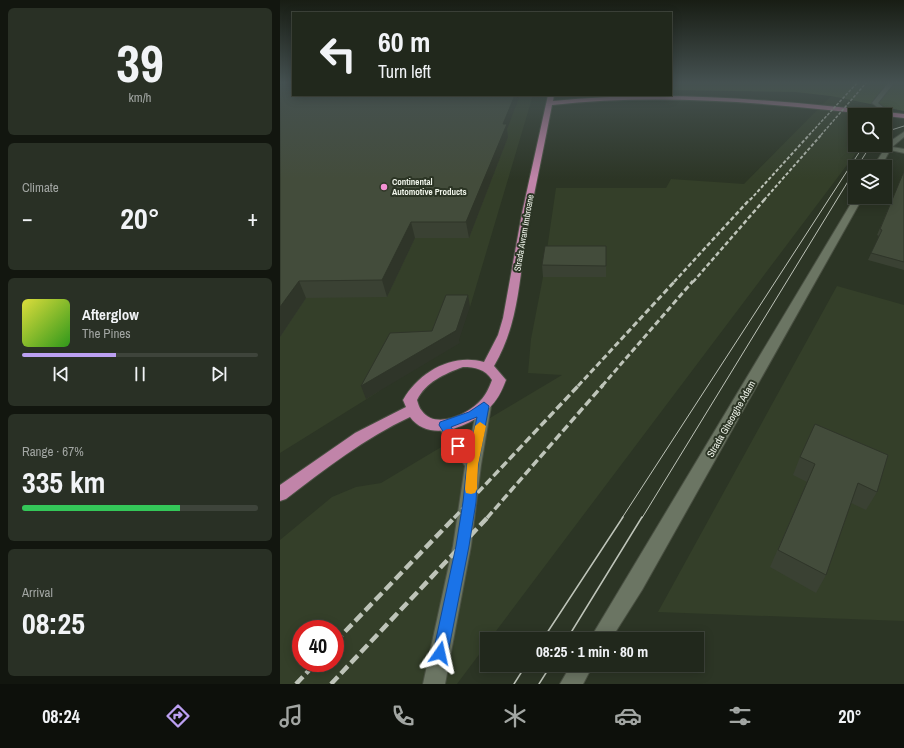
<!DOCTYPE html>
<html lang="en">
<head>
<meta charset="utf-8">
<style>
  :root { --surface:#21281c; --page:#293025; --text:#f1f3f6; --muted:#a2a6a3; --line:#3e443b; --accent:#bca0f2 }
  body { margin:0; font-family:"Archivo Narrow",sans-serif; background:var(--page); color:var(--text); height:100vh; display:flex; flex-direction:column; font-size:15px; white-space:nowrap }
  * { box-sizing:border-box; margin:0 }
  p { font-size:13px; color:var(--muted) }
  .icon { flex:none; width:22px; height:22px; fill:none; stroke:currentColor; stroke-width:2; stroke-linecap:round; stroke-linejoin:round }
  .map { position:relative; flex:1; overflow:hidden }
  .details { display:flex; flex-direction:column; gap:8px; padding:8px; background:#12160f; width:280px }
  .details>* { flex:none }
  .banner { position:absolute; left:12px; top:12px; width:380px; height:84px; border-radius:0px; box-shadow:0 2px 10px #0003,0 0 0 1px var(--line); background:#21281c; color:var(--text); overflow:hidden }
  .controls { position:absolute; left:568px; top:108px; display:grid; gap:8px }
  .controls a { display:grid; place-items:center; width:44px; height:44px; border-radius:0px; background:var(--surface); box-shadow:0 2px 10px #0003,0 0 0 1px var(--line); font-size:20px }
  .speed { position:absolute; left:12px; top:620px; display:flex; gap:8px; font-size:20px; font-weight:700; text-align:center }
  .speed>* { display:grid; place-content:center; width:52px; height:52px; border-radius:50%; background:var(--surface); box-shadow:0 2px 10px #0003,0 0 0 1px var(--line); line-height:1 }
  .speed .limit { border:6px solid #d22; background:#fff; color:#111 }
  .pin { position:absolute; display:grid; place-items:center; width:34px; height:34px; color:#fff; margin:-17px; border-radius:8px; box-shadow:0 2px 6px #0006 }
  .me { position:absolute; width:44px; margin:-22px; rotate:11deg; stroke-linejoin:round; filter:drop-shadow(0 0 3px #0008) }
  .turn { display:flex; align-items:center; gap:14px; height:84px; padding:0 20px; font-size:18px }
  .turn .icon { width:52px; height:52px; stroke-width:2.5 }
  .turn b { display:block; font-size:28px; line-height:34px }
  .big { font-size:30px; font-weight:800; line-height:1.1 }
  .details .card { flex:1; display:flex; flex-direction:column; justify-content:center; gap:6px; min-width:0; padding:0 14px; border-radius:6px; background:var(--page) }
  .details .dial { align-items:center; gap:0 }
  .dial b { font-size:52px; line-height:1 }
  .song { display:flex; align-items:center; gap:12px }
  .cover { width:48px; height:48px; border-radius:6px; background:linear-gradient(135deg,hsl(60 70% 55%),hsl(110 70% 35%)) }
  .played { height:4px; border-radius:2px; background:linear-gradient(90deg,var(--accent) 40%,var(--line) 40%) }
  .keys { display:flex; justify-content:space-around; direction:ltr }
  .heat { display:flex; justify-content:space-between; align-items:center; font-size:22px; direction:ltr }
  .charge { height:6px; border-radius:3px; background:linear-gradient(90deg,#34c759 67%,var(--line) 0) }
  .trip { position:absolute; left:200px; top:632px; width:224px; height:40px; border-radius:0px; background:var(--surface); box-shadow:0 2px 10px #0003,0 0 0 1px var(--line); font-weight:800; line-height:40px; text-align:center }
  .tabs { display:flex; height:64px; justify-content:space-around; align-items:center; background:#0d100b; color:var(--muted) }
  .tabs .icon { width:28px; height:28px }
  .tabs .selected { color:var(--accent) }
  .tabs b { font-size:18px; color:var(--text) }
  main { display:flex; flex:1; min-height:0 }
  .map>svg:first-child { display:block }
</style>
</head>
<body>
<main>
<section class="details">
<div class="card dial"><b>39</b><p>km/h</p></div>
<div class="card"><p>Climate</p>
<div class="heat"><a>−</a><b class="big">20°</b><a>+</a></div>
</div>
<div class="card">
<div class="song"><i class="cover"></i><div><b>Afterglow</b><p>The Pines</p></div></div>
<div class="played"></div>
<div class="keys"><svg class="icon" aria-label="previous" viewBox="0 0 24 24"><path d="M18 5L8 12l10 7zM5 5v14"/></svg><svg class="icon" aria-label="pause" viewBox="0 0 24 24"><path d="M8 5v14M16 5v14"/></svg><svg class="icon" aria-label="next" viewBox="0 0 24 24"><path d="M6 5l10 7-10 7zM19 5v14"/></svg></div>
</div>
<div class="card"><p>Range · 67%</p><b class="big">335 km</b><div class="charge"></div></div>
<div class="card"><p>Arrival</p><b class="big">08:25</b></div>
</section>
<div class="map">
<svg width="624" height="684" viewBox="0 0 624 684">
  <rect width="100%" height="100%" fill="#2c3525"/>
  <path fill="#343f29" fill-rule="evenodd" d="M 0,83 L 13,95 L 253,95 L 190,307 L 98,392 L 0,453 Z
    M 551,96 L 609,109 L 604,115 L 575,115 L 575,145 L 582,145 L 210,639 L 207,639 L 207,644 L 177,684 L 0,684 L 0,540 L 52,497 L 76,487 L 101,483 L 282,375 L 248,373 L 251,339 L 263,277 L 276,188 L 386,188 L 391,179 L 464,184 ZM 21,629 L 55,629 L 55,663 L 21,663 Z
    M 557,286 L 624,305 L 624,621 L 378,612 Z"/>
  <path fill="#4b5f38" d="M 391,83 L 624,83 L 624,111 L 551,96 L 515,92 L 391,90 Z"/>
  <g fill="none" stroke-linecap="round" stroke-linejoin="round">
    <g stroke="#495042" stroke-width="2">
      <path id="minor" d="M 608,83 L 614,83 L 598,103 L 609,112 L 609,114 L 607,115 L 592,103 Z
        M 624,132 L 624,137 L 612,147 L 624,149 L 624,153 L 610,150 L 601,167 L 593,167 L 609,142 Z
        M 575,197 L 583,197 L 362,590 L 331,639 L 310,639 Z
        M 204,401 L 209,402 L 211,406 L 201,465 L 191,546 L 165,684 L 143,684 L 173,546 L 185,466 L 157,425 L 159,421 L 164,420 L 169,421 L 189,448 L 197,406 L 199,402 Z
        M 291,665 L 313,665 L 303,684 L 280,684 Z"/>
    </g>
    <g stroke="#495042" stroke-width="2">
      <path id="major" d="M 268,95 L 274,95 L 273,101 C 390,89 507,101 624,114 L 624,118 C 508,105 390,92 272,105 C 264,147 255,188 247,231 C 239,278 239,324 214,366 L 226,380 C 222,391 217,401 208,409 C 190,427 149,443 130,417 C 85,438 45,469 6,499 L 0,501 L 0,485 L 75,433 L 126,407 L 123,400 C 139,372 172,353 204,362 L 218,335 L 223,318 L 242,213 ZM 183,367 C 195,367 205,369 212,380 C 209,388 206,395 200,401 C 188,414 156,430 142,411 C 139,408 138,403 137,400 C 146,382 164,374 183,367 Z"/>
    </g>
    <use href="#minor" fill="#6b7563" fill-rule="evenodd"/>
    <use href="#major" fill="#c184a9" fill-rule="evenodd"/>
    <path stroke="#bec4b9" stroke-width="1" d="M 605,132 L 624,126
      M 577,167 L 591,145
      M 342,518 L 584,145
      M 362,518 L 575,170"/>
    <path stroke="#bec4b9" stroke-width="1.5" d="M 263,639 L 343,517
      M 287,639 L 362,517
      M 234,684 L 246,665
      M 259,684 L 271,665"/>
    <path stroke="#bec4b9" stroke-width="1.5" stroke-dasharray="3 1.5" stroke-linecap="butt" d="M 529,135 L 577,83
      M 541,135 L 586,83"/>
    <path stroke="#bec4b9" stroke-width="2" stroke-dasharray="3.5 2" stroke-linecap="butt" d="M 470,200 L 530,134
      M 484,200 L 542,134"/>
    <path stroke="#bec4b9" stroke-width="2.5" stroke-dasharray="4.5 2.5" stroke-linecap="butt" d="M 394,282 L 470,199
      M 413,282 L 485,199"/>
    <path stroke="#bec4b9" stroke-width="3" stroke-dasharray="6 3" stroke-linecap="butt" d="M 298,386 L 395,281
      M 322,386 L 413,281"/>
    <path stroke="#bec4b9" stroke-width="3.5" stroke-dasharray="8 3.5" stroke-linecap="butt" d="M 174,518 L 299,385
      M 207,518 L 323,385"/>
    <path stroke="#bec4b9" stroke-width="4.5" stroke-dasharray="10 4.5" stroke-linecap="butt" d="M 55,642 L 175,517
      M 16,684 L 36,663
      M 51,684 L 208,517"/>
  </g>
  <path fill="#3a4133" d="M 0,83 L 227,129 L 228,137 L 189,238 L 135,238 L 107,297 L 26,298 L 0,337 Z
    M 624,171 L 624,270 L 588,260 L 599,236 L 597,235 Z
    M 262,265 L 326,266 L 326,277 L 263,277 Z
    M 520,457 L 597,492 L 586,510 L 571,503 L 546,575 L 536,593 L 490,567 L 527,482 L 513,475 Z"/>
  <path fill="#2f3529" d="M 235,95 L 240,95 L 227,129 L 228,137 L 189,238 L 186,222 L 223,124 Z
    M 131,222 L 135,238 L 107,297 L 102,280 Z
    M 19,281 L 26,298 L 0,337 L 0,307 Z
    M 188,295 L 190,307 L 179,340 L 180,343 L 86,399 L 81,386 L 176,331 Z"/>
  <path fill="#434c3b" stroke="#2f3529" d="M 0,83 L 13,83 L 13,95 L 235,95 L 223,124 L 227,124 L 186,222 L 131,222 L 102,280 L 19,281 L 0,307 Z
    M 624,171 L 624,262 L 591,253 L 602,230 L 600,229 Z
    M 265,246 L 326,246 L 326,266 L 262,265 Z
    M 166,295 L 188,295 L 176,331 L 177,330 L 81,386 L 110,333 L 152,331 Z
    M 535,424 L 608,455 L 597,492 L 578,483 L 546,575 L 498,550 L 535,464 L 520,457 Z"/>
  <linearGradient id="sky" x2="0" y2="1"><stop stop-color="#181d14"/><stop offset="0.46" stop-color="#455151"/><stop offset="1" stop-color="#455151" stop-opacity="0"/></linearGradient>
  <rect width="624" height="179" fill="url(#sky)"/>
  <path fill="#1a73e8" stroke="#114b97" d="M 204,402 L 209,406 L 198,465 L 196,502 L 189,546 L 168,653 L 166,659 L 160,661 L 155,659 L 153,653 L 176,546 L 183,502 L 187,465 L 197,417 L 171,427 L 184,446 L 182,449 L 174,449 L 159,425 L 160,422 L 189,412 Z"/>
  <path fill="#f59e0b" d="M 200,422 L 206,426 L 198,465 L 197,489 L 195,493 L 191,494 L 186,493 L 185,489 L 187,465 L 195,426 Z"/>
  <circle fill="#f491d3" stroke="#2c3525" stroke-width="1.5" cx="104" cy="187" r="4"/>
  <g text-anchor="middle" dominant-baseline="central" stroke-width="4" stroke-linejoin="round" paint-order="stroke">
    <g font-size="9" font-weight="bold" fill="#eff4ea" stroke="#2c3525" text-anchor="start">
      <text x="112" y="182">Continental<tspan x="112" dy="10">Automotive Products</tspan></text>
    </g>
    <g font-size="9" fill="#eff4ea" stroke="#2c3525">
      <text transform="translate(244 233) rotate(-80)">Strada Avram Imbroane</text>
    </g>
    <g font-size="10" fill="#eff4ea" stroke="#2c3525">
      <text transform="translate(451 419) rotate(-60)">Strada Gheorghe Adam</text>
    </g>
  </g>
</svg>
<div class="controls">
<a><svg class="icon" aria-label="search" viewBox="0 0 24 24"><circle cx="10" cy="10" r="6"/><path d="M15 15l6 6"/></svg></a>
<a><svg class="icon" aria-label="layers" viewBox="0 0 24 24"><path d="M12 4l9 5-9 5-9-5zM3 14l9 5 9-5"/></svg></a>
</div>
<div class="speed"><div class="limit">40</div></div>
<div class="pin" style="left:178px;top:446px;background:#d93025"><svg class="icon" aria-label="arrive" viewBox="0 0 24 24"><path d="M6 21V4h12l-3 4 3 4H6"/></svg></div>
<svg class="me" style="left:160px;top:653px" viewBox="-20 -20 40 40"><path d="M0-17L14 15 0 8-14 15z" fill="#1a73e8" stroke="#fff" stroke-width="4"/></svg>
<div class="trip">08:25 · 1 min · 80 m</div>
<div class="banner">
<div class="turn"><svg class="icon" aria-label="left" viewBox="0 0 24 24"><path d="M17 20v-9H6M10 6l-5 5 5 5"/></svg><div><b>60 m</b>Turn left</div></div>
</div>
</div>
</main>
<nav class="tabs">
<b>08:24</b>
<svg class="icon selected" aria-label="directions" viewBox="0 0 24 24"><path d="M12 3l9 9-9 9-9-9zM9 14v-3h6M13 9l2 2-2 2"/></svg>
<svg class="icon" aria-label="music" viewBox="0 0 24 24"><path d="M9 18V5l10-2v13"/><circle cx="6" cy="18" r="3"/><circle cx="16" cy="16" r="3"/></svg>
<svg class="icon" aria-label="phone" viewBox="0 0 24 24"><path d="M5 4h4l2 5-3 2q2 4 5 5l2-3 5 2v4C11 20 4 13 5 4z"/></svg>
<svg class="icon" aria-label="climate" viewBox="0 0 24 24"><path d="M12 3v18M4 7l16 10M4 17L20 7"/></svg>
<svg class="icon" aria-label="car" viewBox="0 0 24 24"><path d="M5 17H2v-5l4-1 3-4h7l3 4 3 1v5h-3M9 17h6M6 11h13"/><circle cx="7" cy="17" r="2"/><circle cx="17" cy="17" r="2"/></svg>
<svg class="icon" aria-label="filters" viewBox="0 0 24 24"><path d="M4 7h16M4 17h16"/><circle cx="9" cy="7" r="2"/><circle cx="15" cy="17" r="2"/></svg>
<b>20°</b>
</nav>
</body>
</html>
